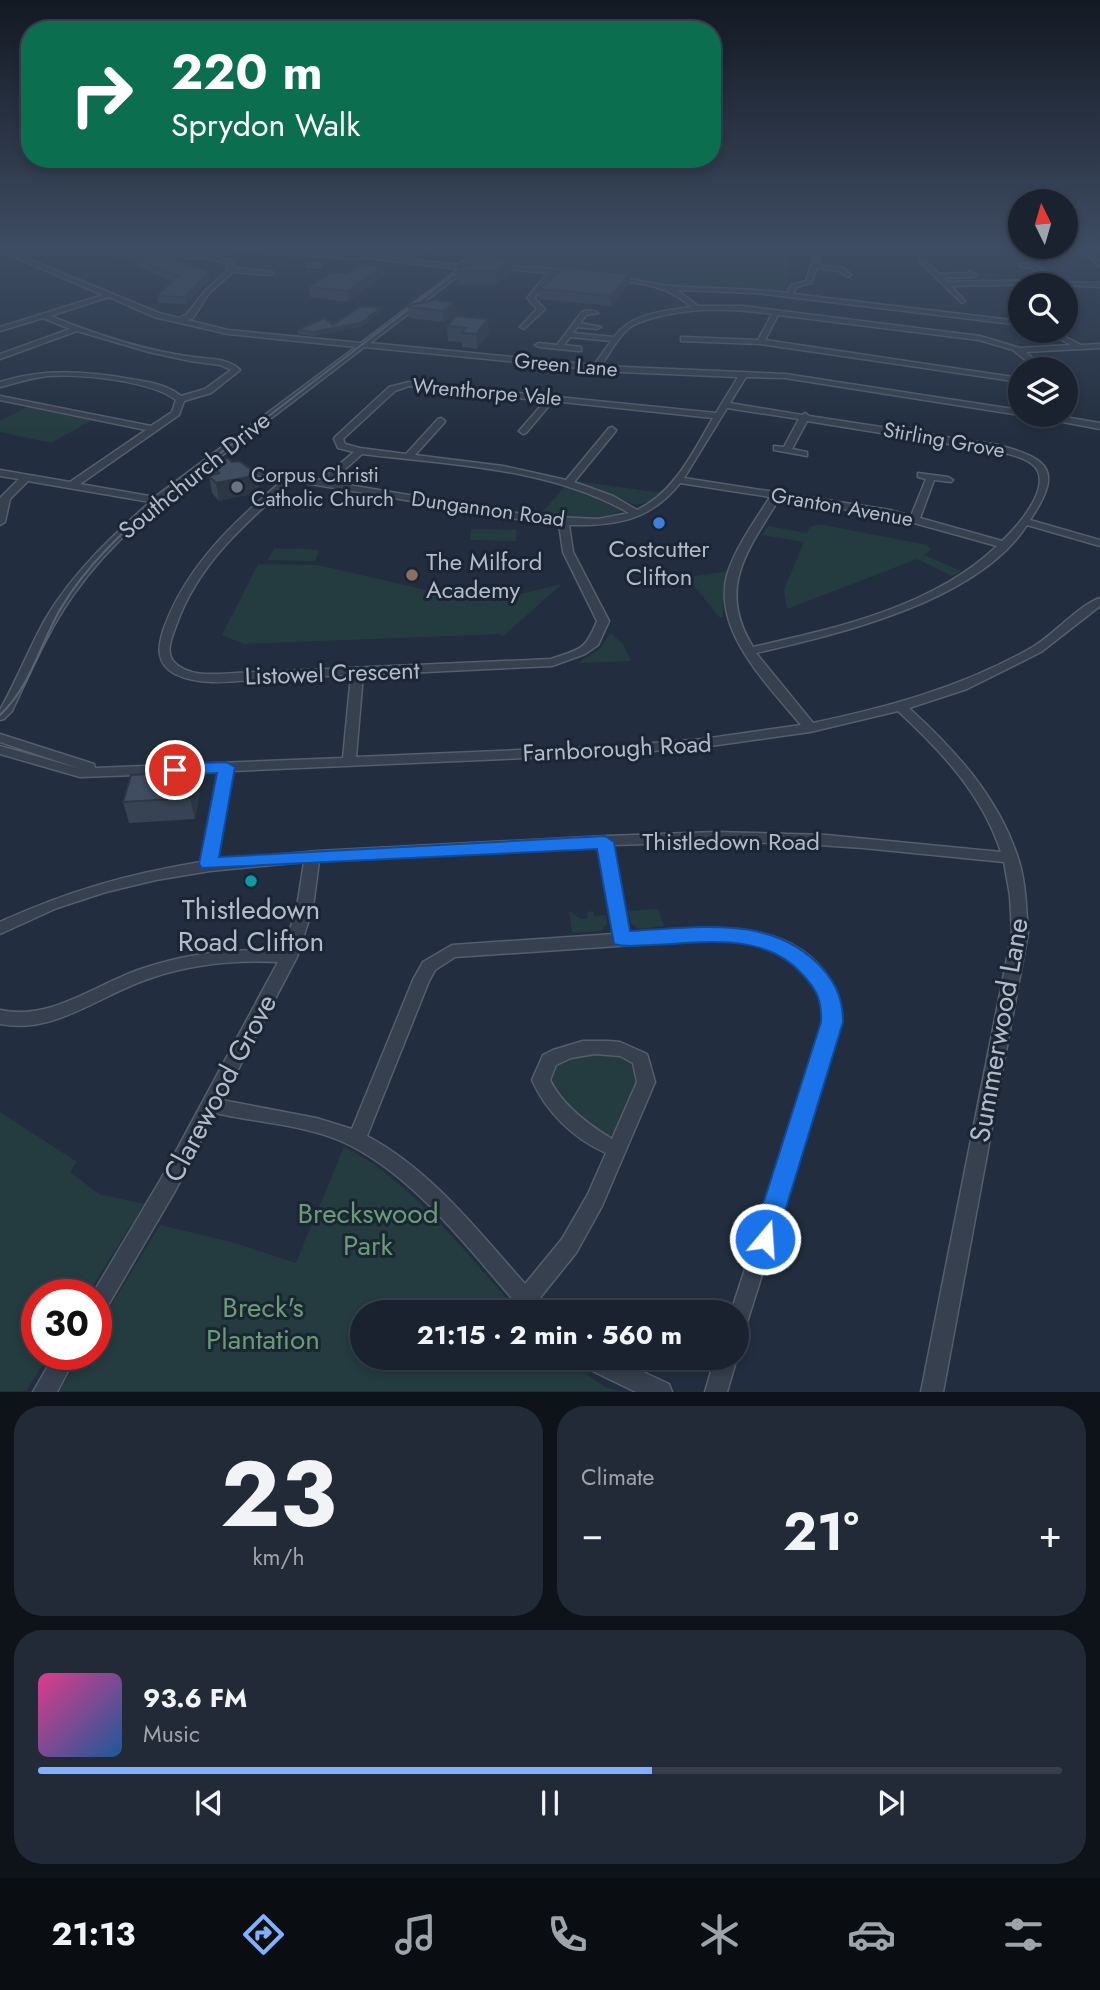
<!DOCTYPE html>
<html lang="en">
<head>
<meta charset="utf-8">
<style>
  :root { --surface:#1a222f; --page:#232a37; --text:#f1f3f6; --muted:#9fa4aa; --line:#383f4b; --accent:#81b0ff }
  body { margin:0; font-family:Jost,sans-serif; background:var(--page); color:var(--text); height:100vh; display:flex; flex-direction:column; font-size:26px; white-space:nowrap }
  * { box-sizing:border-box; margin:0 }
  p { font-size:23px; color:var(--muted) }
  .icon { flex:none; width:38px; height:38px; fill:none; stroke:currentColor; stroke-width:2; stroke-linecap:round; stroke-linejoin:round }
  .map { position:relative; height:1392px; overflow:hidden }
  .side { display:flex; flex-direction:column; gap:14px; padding:14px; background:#0e131a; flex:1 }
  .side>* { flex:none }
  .guide { position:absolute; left:21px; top:21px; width:700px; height:147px; border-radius:28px; box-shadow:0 4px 10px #0003,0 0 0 2px var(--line); background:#0b6e4f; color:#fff; overflow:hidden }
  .needle { width:46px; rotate:355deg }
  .controls { position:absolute; left:1008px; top:189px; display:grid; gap:14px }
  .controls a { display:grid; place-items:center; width:70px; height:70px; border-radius:50%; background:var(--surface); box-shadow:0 4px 10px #0003,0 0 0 2px var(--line); font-size:35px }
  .speed { position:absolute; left:21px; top:1279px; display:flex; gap:14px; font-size:35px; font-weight:700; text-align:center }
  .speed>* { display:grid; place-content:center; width:91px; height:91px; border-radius:50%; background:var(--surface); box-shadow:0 4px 10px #0003,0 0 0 2px var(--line); line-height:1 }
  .speed .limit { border:10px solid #d22; background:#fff; color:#111 }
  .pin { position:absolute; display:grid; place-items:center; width:60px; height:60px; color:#fff; margin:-30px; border:4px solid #fff; border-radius:50%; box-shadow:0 2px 7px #0007 }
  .me { position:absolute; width:77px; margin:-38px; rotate:18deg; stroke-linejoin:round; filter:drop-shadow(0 0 5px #0008) }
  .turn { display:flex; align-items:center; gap:24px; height:147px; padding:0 35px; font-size:32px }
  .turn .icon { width:91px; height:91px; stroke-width:2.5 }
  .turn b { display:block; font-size:49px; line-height:60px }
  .big { font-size:52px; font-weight:700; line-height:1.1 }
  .side .widget { flex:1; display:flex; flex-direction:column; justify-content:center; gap:10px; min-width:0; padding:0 24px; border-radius:28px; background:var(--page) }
  .side .dial { align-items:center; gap:0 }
  .dial b { font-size:91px; line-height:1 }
  .song { display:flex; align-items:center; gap:21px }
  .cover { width:84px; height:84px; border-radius:10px; background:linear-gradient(135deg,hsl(330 70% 55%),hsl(210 70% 35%)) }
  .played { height:7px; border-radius:4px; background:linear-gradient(90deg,var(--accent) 60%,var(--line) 60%) }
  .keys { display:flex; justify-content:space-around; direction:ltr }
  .heat { display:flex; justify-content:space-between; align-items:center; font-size:38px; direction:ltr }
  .side .tiles { flex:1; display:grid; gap:14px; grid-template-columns:1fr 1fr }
  .widget:last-child { grid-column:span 2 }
  .trip { position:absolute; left:350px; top:1300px; width:399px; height:70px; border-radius:35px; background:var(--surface); box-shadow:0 4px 10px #0003,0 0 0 2px var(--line); font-weight:700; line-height:70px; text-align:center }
  .tab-bar { display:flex; height:112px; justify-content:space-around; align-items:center; background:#0a0e13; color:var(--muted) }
  .tab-bar .icon { width:49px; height:49px }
  .tab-bar .current { color:var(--accent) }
  .tab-bar b { font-size:32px; color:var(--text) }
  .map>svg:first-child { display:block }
</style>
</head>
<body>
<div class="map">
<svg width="1100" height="1392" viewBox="0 0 1100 1392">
  <rect width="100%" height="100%" fill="#222e3f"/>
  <path fill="#243c3f" d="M 496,248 L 789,248 L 788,285 L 780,292 L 670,285 L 631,278 L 484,263 L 482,260 Z
    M 28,407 L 92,420 L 51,443 L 0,432 L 0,421 Z
    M 576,481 L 662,493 L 650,502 L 635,505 Z
    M 566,485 L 590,493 L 622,511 L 596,519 L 539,516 Z
    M 819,524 L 927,545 L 931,550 L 924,555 L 961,571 L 952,576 L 917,559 L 787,609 L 784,590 L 804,542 L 762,535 L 768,526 L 807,533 L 810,527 Z
    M 471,529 L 517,530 L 516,541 L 470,540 Z
    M 274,548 L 319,550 L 315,561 L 268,560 Z
    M 258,564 L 317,565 L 475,601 L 491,601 L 562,584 L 502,637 L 501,634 L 244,644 L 222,635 Z
    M 730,571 L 723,589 L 723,617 L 719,617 L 687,577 Z
    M 610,633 L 622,643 L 631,661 L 578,663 L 600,649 Z
    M 658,909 L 664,926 L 638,929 L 631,923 L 628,911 Z
    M 569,911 L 581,919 L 588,918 L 587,912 L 593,911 L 594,916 L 606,915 L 607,924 L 600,931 L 572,933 Z
    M 607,1053 L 634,1062 L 639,1082 L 615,1134 L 606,1137 L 593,1130 L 554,1091 C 529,1057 588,1054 607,1053 Z
    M 0,1112 L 77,1162 L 70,1172 L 99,1194 L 144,1204 L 87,1295 L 37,1295 L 37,1354 L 49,1355 L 26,1391 L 0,1391 Z
    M 344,1147 C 410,1178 470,1259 519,1312 L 362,1312 L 362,1358 L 565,1358 L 603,1386 L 618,1391 L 59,1391 L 82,1355 L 96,1354 L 96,1330 L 160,1225 L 231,1242 L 296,1263 Z"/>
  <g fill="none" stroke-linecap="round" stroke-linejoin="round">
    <g stroke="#545e6c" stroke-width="3">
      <path id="minor" d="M 0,248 L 17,254 L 47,248 L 206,254 L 232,261 L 234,268 L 270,271 L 273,273 L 270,275 L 233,272 L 209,293 L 193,318 L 187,320 L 228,330 L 361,343 L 459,269 L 361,257 L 356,259 L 242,251 L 240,248 L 355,255 L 372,248 L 380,248 L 367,255 L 458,265 L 482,248 L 489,248 L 470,262 L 462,273 L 370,343 L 594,365 L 611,341 L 570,337 L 564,345 L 581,347 L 581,351 L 578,351 L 539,347 L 535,345 L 539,343 L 557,345 L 582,312 C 586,310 594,310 598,313 L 586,315 L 580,323 L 601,327 L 597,329 L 577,327 L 573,333 L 614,337 C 631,313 664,311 691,307 C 669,286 641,283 613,280 L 610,278 L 611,277 C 631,276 651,285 670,286 C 709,289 748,288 787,293 L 791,285 L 806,281 L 815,253 L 818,251 L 821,253 L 818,264 L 843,268 L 851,275 L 848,277 L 839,271 L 817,268 L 811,283 L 796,287 L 793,294 L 1020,321 L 1020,325 L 755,293 L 677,290 L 698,306 L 743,306 L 980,336 L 1020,348 L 1071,345 L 1046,331 L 1054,331 L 1081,345 L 1100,344 L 1100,348 L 1026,352 L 1036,361 L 1037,369 L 1029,369 L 1028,362 L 1013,350 L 979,340 L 778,315 L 765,340 L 1020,378 L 1020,382 L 760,344 L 681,341 L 681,337 L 684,337 L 758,340 L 772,314 C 729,308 687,307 646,320 C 639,323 632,324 627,330 C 617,339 609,354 601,366 L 785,374 L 1020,410 L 1020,415 L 785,378 L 746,377 L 730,403 L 802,415 L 805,413 L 809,416 L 998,445 C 1052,459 1062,472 1030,520 L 1100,540 L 1100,546 L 1027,525 C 978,601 840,634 756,653 L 813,723 C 889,707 962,687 1031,648 C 1053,636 1077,606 1100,598 L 1100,606 L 1041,652 L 967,689 L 909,708 C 956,751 998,797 1018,858 C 1026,882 1026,908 1028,933 L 943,1392 L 921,1392 L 1012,933 L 1010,896 L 1004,862 L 863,848 L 789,843 L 715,842 L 613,845 L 629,933 C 694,929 786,912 829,978 C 842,998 843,1016 836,1039 L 744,1332 L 737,1335 L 737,1312 L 731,1312 L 820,1039 C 822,1030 826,1021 825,1012 C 823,961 761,941 720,939 L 455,957 L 435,970 L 429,981 L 367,1136 C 431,1170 478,1231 525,1284 L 562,1239 L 588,1194 L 606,1153 C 574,1139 546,1112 532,1080 L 543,1055 L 553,1050 L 583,1041 L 608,1041 L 620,1042 L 647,1054 L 655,1082 L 602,1206 L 576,1253 L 539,1299 L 544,1305 L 547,1312 L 524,1312 C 472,1254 415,1174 341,1141 C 305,1125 254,1122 215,1113 L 175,1191 L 103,1314 L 96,1317 L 96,1295 L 92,1295 L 161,1179 L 278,962 C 236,960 191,964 151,978 C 101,994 55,1035 0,1024 L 0,1010 C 51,1021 94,985 141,969 C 186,953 235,948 283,951 L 297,907 L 304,862 L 210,871 L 156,880 L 106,892 L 57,908 L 0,934 L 0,922 C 68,891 128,874 201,862 L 218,772 L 80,777 L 0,754 L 0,746 L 81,769 L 0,742 L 0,734 L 94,764 L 95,768 L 343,758 L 351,675 C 322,676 294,678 265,679 C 237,681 201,687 175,674 C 155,663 158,646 164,628 C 187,565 234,522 283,480 L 239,472 L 239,468 L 321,480 L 354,452 L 338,448 L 334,439 L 335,437 L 389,387 L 409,382 L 549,396 L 553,395 L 557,397 L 716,413 L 738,377 L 620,372 L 364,347 C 319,382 274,416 229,450 C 173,493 115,535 74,594 C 48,630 31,671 12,711 L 4,719 L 0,720 L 0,710 C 17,680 29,648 46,618 C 73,573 111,537 150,502 L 28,481 L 10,499 L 5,522 L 0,525 L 0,498 L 19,479 L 0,476 L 0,470 L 70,482 L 146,430 L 0,400 L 0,396 L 151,426 L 172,412 L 176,400 C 151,380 79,374 48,376 C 31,378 16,383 0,387 L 0,382 C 44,368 85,371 130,379 C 148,382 166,384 181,396 L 205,389 L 231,370 L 220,365 L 190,361 L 149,352 L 77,331 L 0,359 L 0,354 L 70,329 L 43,318 L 0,331 L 0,327 L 103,295 L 0,251 ZM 47,252 L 206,258 L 227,263 L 228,270 L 205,291 L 187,314 L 179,318 L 159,313 L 23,257 ZM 109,297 L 154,317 L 228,334 L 356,347 L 155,497 L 80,484 L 179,415 L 184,401 L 211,393 L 240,370 C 228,358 209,359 193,357 C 145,351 95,334 50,316 ZM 409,386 L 545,401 L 519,431 L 523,434 L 526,433 L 553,401 L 713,418 C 693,452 674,493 637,510 L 613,496 L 574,482 L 615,432 L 616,430 L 612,427 L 609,428 L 566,480 L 503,466 L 415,455 L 444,423 L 445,421 L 441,418 L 438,419 L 406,454 L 360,448 L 345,444 L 343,439 L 395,391 ZM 727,408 L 799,419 L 784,447 L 774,446 L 774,450 L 807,456 L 807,452 L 792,449 L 807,421 L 1005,453 C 1015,456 1029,459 1036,468 C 1051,489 1017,527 1002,541 L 920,518 L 934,480 L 951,482 L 953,480 L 948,477 L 918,473 L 918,477 L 926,479 L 911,516 L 890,510 L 684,478 ZM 362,454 C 451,465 548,467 629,513 L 598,519 L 535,516 L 331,482 ZM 293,481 L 535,522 L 559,524 L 563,552 L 597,621 C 585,651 580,649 551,659 L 236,673 C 217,674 189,678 174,662 C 165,652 172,637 176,626 C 197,565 245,523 293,481 ZM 680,483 L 770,497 C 755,521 737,545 728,572 C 710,629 768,685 801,725 L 703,739 L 614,746 L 356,757 L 363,675 L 552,666 L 585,654 L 598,645 L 609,621 L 573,552 L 569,525 C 615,526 650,521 680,483 ZM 779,499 L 889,516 L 997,546 C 933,607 837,628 753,647 C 716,588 748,550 779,499 ZM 898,711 C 942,752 982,794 1001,852 L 826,835 L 715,832 L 607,836 L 318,851 L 216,860 L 232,771 L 614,754 L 703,747 L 810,732 ZM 599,846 L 614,934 L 452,945 L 423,962 L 413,980 L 352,1129 L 316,1118 L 222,1100 L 297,957 L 313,907 L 319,861 ZM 595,1054 L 620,1056 L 633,1063 L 637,1082 L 612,1139 C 589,1125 562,1105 550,1080 L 556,1065 L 571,1058 Z
        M 1078,248 L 1084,248 L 1100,261 L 1100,266 Z
        M 920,260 L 924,260 L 939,274 L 967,273 L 970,271 L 976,275 L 973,277 L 943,278 L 947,282 L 1048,280 L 1032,268 L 1020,266 L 1019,265 C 1040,258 1043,276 1059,281 C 1072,284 1087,282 1100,283 L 1100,287 L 1047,284 L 951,286 L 965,301 L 962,303 L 920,262 Z
        M 309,263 L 321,265 L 318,267 L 307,266 L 307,264 Z
        M 493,265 L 554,269 L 577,274 L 574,276 L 555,274 L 534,298 L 545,309 L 524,329 L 520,327 L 537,309 L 527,298 L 548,273 L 495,268 L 493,267 Z
        M 1037,415 L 1053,415 L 1100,423 L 1100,429 L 1041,418 Z
        M 55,1354 L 77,1354 L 57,1392 L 33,1392 Z
        M 579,1358 L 613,1358 L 669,1384 L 672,1392 L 636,1392 L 582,1366 Z
        M 715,1358 L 737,1358 L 727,1392 L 705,1392 Z"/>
    </g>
    <use href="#minor" fill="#36404e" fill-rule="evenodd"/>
    <path stroke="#576476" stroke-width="2" d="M 0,715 C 31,686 40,644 61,608 C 87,564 125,530 163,497 L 488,248"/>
  </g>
  <path fill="#374253" d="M 398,248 L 426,248 L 426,252 L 417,258 L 398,256 Z
    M 511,259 L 511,272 L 496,285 L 458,286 L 457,272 Z
    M 136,260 L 210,279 L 186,304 L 158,303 L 157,296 L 173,281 L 138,267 Z
    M 383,266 L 384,276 L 348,302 L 310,297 L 309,287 L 347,273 Z
    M 630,274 L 630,284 L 611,306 L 539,299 L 539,289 Z
    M 455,302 L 456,313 L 444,322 L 409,318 L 408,307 Z
    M 381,308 L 381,312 L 361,327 L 314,336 L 298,334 L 298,330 L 333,325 Z
    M 456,316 L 489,333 L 477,349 L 462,347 L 462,342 L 448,341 L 447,326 Z
    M 208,463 L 259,490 L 251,494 L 219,501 L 212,493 L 209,476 L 210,475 Z
    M 200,792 L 195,819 L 129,823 L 123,802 Z"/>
  <path fill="#2d3644" d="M 416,248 L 426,248 L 426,252 L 417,258 Z
    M 511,259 L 511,272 L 496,285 L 496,271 Z
    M 383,266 L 384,276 L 348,302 L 347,291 Z
    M 209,272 L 210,279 L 186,304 L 185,297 Z
    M 630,274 L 630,284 L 611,306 L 611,296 Z
    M 455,302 L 456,313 L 444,322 L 443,311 Z
    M 381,308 L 381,312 L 361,327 L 314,336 L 313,332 L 360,323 Z
    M 488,319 L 489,333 L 477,349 L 476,334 Z
    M 256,473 L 259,490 L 251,494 L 219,501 L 216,483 Z
    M 196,771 L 200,792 L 195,819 L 190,798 Z"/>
  <path fill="#404d61" stroke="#2d3644" stroke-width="2" d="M 479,255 L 511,259 L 496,271 L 457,272 Z
    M 152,256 L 160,259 L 169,257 L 209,272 L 185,297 L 157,296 L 178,276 L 136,260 Z
    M 361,264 L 383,266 L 347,291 L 309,287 L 332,272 L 347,273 Z
    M 564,267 L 630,274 L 611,296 L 539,289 Z
    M 435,300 L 455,302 L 443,311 L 408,307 L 409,305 Z
    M 361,306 L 381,308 L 360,323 L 313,332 L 298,330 L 324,318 L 333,325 Z
    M 456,316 L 488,319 L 476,334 L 462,333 L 466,328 L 447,326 Z
    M 228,458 L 232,462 L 239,461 L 256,473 L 248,477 L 216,483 L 209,476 L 219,473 L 208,463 Z
    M 196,771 L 190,798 L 123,802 L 131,775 Z"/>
  <linearGradient id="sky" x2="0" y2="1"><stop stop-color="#131923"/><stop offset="0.56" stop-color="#3e4c63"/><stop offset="1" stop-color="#3e4c63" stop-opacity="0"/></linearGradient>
  <rect width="1100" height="442" fill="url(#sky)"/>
  <path fill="#1a73e8" stroke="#114b97" stroke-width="2" d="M 226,762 L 235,767 L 219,857 L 605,836 L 614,842 L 630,931 C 697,928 773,913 823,969 C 837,985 843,1001 843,1022 L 774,1247 L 765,1251 L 756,1247 L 752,1239 L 821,1022 C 822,1001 817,990 803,975 C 765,931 703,943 652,945 C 639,945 626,948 614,944 L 597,849 L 202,868 L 199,864 L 217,773 L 175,775 L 167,770 L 175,764 Z"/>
  <circle fill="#6b7280" stroke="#1b2533" stroke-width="2.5" cx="237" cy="487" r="7"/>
  <circle fill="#3f7fe0" stroke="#1b2533" stroke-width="2.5" cx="659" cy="523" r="7"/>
  <circle fill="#8d6e63" stroke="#1b2533" stroke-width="2.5" cx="412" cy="575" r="7"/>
  <circle fill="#0f9aa8" stroke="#1b2533" stroke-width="2.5" cx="251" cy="881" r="7"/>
  <g text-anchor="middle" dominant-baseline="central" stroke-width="6" stroke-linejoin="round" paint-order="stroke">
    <g font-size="21" fill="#b2bbca" stroke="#1b2533">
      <text transform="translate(566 365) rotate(5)">Green Lane</text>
      <text transform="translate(487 392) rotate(5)">Wrenthorpe Vale</text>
      <text transform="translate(944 440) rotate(10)">Stirling Grove</text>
      <text transform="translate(842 507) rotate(10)">Granton Avenue</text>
      <text transform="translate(488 509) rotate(8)">Dungannon Road</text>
    </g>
    <g font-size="21" fill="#b2bbca" stroke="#1b2533" text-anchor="start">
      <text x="251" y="475">Corpus Christi<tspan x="251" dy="24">Catholic Church</tspan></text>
    </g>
    <g font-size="24" fill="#b2bbca" stroke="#1b2533">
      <text transform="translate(194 475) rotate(-39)">Southchurch Drive</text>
      <text transform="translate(332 673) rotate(-2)">Listowel Crescent</text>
      <text transform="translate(617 748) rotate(-3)">Farnborough Road</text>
      <text x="731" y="841">Thistledown Road</text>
    </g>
    <g font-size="24" fill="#b2bbca" stroke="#1b2533">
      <text x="659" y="548">Costcutter<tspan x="659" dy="28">Clifton</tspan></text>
      <text x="426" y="561" text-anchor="start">The Milford<tspan x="426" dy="28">Academy</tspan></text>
    </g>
    <g font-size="28" fill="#b2bbca" stroke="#1b2533">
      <text x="251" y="909">Thistledown<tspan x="251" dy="32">Road Clifton</tspan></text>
    </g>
    <g font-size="28" fill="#b2bbca" stroke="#1b2533">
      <text transform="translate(999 1030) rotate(-80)">Summerwood Lane</text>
      <text transform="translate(220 1088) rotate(-62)">Clarewood Grove</text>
    </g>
    <g font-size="28" fill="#679c74" stroke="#1b2533">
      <text x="368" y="1213">Breckswood<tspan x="368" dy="32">Park</tspan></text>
      <text x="263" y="1307">Breck's<tspan x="263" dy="32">Plantation</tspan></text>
    </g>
  </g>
</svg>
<div class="controls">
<a><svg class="needle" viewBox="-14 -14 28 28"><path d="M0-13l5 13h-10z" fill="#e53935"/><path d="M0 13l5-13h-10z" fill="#9fa4aa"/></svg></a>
<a><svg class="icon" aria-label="search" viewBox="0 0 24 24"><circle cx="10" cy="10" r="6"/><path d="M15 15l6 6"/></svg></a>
<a><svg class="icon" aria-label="layers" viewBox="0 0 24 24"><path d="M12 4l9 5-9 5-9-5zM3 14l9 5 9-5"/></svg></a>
</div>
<div class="speed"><div class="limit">30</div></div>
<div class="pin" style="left:175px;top:770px;background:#d93025"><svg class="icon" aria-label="arrive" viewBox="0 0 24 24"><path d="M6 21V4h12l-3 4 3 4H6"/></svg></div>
<svg class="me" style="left:765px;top:1239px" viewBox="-20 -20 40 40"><circle r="17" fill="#1a73e8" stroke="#fff" stroke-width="3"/><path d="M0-11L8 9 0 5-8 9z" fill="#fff"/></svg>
<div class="trip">21:15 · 2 min · 560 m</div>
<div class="guide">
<div class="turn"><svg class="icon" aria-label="right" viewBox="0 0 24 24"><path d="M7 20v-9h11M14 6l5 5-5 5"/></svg><div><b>220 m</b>Sprydon Walk</div></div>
</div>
</div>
<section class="side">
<div class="tiles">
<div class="widget dial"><b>23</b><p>km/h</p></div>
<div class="widget"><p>Climate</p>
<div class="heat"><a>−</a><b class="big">21°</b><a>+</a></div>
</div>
<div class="widget">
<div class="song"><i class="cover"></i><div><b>93.6 FM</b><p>Music</p></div></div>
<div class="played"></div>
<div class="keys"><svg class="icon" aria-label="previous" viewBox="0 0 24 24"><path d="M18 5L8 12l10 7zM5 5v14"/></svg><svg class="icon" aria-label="pause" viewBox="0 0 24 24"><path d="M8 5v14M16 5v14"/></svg><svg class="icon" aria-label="next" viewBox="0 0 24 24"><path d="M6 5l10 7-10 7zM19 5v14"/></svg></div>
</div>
</div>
</section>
<nav class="tab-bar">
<b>21:13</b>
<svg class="icon current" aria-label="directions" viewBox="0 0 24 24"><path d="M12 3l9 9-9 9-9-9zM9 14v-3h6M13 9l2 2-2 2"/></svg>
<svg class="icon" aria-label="music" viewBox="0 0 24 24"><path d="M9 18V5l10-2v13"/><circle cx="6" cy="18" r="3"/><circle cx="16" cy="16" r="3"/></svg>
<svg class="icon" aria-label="phone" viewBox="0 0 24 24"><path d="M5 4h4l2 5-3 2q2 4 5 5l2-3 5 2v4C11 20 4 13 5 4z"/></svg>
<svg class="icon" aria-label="climate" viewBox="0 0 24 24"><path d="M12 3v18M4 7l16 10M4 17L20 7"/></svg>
<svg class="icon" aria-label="car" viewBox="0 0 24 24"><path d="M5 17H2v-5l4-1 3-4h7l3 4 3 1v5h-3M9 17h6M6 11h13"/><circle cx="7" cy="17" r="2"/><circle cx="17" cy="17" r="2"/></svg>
<svg class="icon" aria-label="filters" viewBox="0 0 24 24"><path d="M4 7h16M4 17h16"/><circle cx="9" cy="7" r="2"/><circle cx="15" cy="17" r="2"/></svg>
</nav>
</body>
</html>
